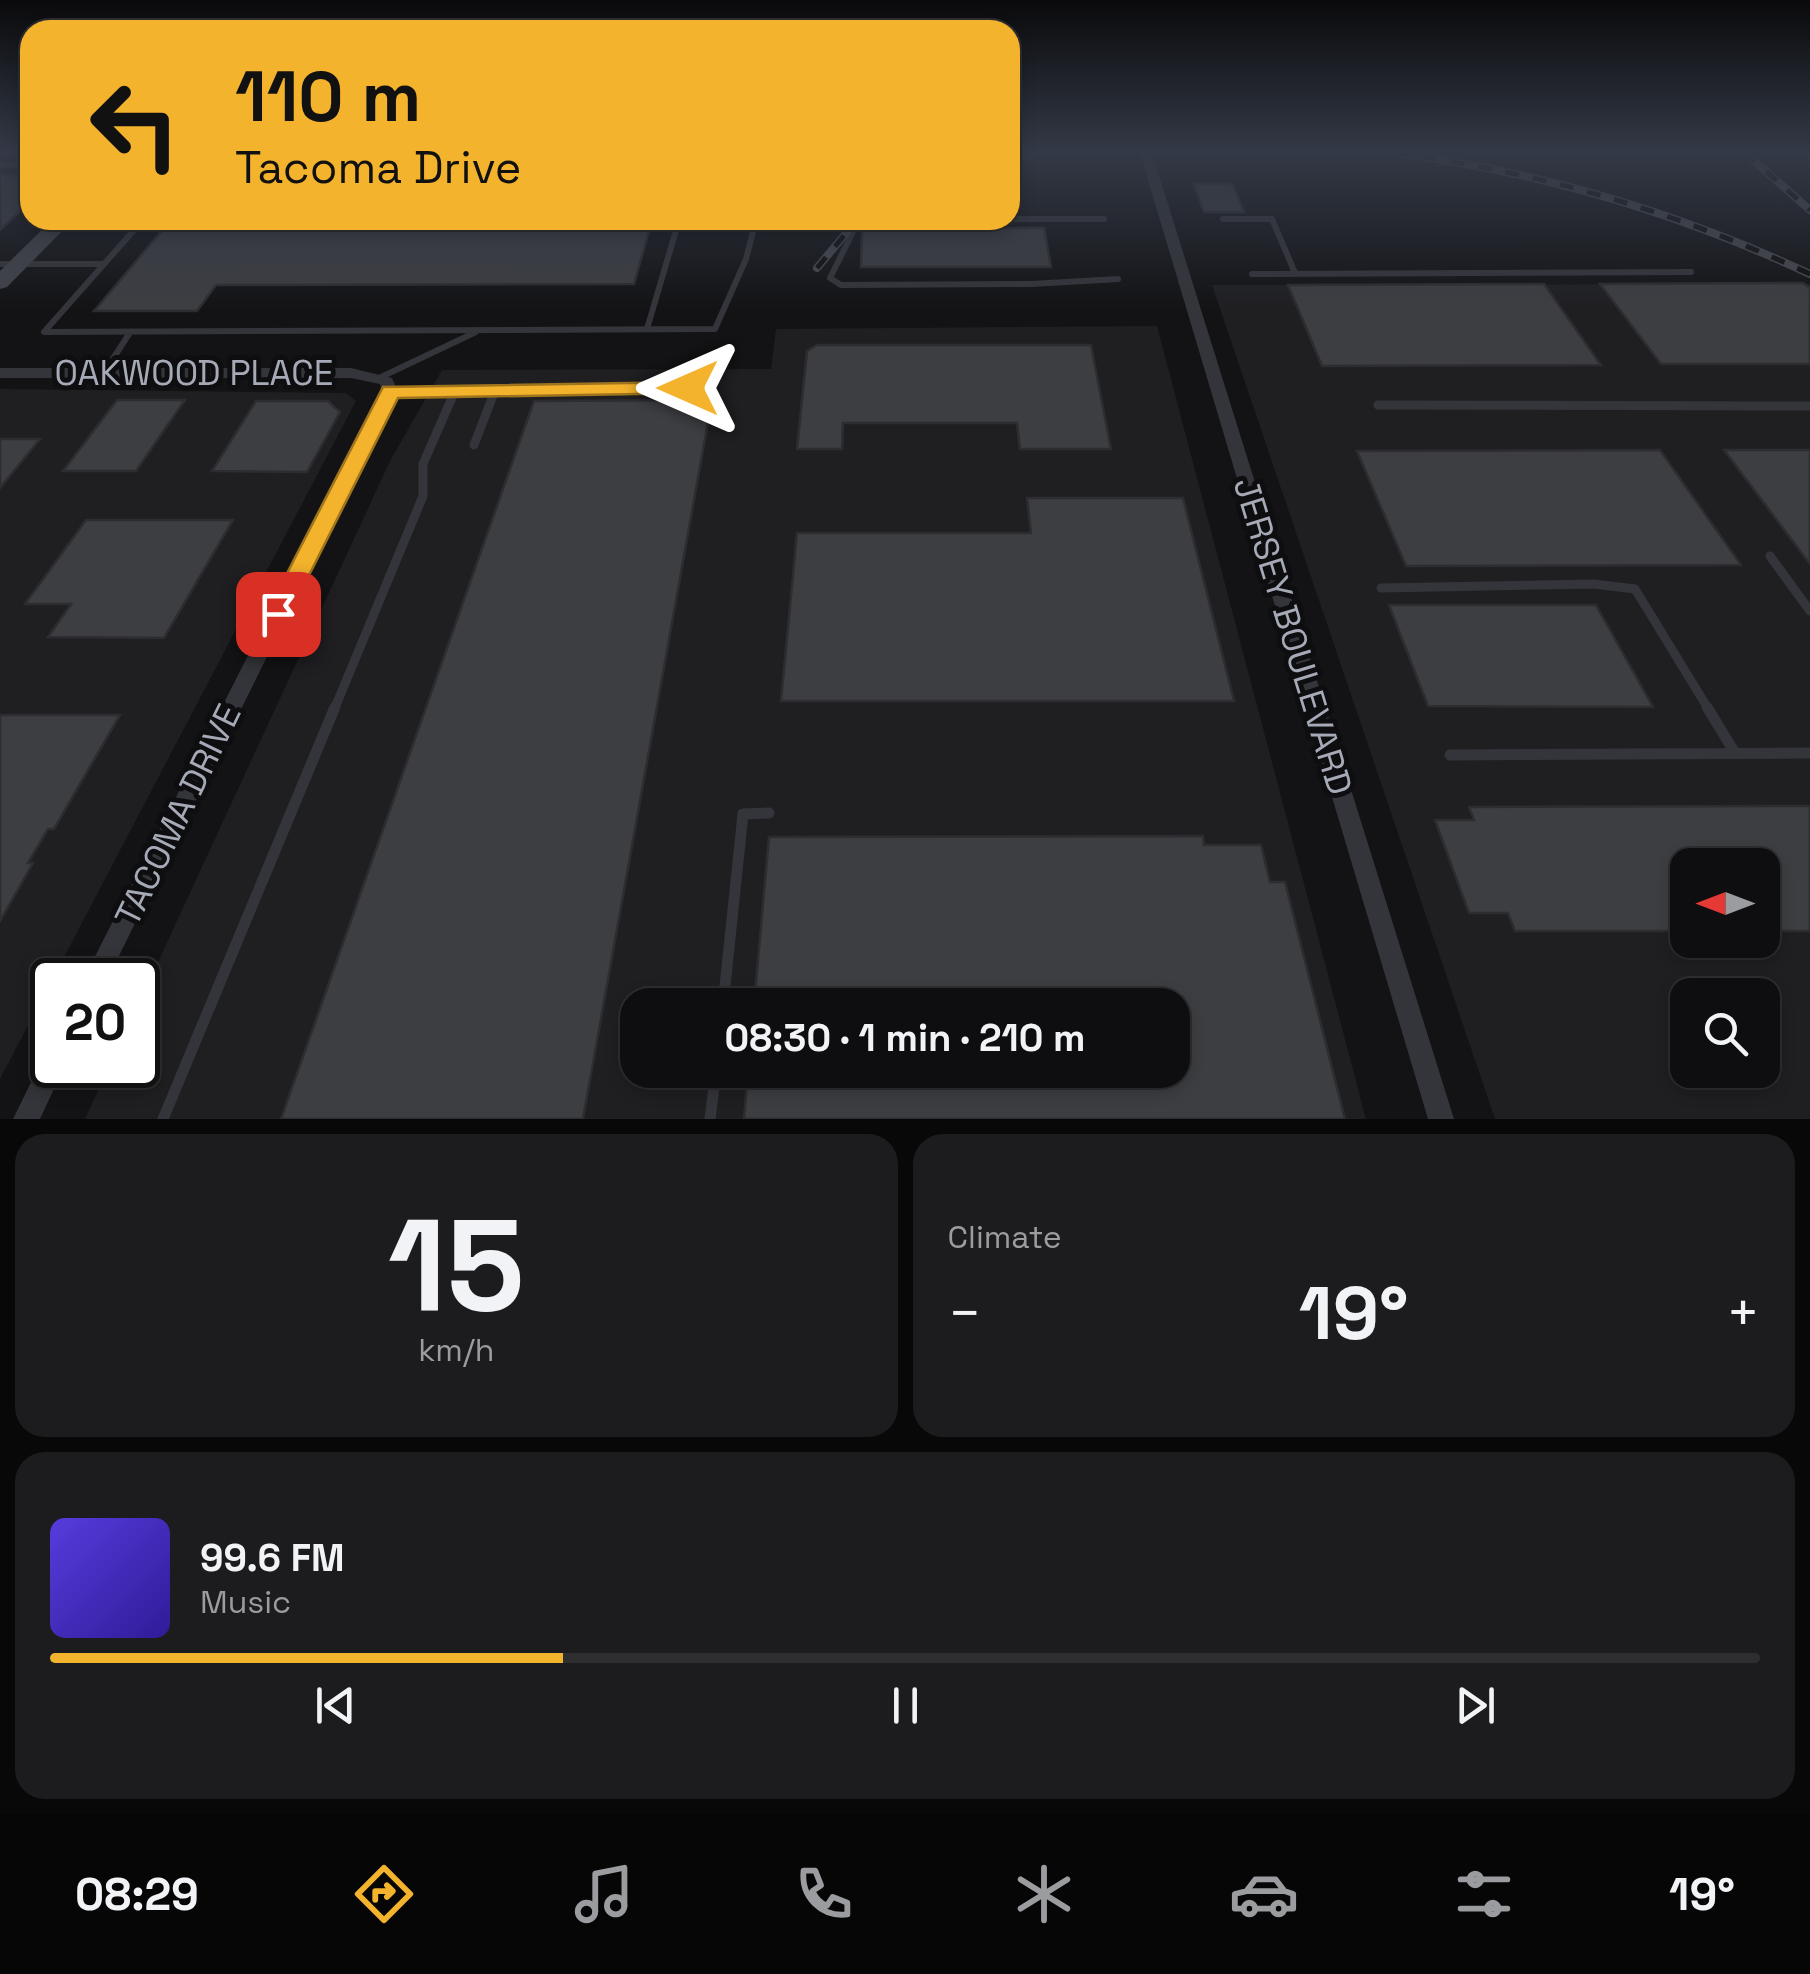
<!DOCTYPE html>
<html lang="en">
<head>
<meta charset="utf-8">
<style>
  :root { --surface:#0e0e10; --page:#1c1c1e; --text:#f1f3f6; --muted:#9b9c9f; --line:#2e2e30; --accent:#f4b32c }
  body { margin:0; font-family:"Space Grotesk",sans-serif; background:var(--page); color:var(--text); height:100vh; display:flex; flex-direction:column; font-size:38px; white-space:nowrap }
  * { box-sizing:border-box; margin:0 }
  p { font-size:32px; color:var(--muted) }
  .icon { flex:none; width:55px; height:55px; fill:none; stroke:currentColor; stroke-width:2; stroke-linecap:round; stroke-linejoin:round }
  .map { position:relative; height:1119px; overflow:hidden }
  .side { display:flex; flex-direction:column; gap:15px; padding:15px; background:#080809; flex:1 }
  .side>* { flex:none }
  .banner { position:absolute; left:20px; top:20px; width:1000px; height:210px; border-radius:30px; box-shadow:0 5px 15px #0003,0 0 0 2px var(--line); background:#f4b32c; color:#111; overflow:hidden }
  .needle { width:65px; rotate:270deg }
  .fabs { position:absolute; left:1670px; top:848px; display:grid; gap:20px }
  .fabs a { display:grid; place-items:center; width:110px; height:110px; border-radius:20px; background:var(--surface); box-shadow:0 5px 15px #0003,0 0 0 2px var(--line); font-size:50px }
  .speed { position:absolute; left:30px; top:958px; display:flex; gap:20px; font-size:50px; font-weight:700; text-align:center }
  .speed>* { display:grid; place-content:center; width:130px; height:130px; border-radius:50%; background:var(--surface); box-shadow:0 5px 15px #0003,0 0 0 2px var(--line); line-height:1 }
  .speed .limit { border:5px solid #111; border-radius:15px; background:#fff; color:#111 }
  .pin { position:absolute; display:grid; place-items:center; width:85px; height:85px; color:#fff; margin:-42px; border-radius:20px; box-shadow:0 5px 15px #0006 }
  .me { position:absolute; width:110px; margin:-55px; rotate:270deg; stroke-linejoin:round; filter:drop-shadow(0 0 8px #0008) }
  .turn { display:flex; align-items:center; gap:35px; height:210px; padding:0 50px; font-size:45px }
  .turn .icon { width:130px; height:130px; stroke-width:2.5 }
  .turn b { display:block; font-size:70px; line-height:85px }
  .big { font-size:75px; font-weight:800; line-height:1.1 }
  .side .widget { flex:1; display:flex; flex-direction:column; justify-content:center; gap:15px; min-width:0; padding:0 35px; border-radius:30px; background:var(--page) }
  .side .dial { align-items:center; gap:0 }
  .dial b { font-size:130px; line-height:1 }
  .song { display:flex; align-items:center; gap:30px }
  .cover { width:120px; height:120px; border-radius:15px; background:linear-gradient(135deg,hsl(250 70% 55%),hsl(250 70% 35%)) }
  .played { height:10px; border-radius:5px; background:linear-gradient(90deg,var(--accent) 30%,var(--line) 30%) }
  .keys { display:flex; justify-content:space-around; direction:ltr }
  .heat { display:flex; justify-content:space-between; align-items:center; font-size:55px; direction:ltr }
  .side .tiles { flex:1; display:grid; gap:15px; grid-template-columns:1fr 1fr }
  .widget:last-child { grid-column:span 2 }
  .trip { position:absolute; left:620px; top:988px; width:570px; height:100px; border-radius:30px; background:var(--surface); box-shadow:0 5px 15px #0003,0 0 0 2px var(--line); font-weight:800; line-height:100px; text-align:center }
  .dock { display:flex; height:160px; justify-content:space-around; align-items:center; background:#060606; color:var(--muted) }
  .dock .icon { width:70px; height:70px }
  .dock .active { color:var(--accent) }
  .dock b { font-size:45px; color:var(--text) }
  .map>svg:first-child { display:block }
</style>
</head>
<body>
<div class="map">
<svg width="1810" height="1119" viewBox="0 0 1810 1119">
  <rect width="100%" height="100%" fill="#131315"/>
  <path fill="#1f1f22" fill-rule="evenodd" d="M 1810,284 L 1810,1119 L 1495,1119 L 1212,285 ZM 1688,865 L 1762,865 L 1762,940 L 1688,940 ZM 1688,995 L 1762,995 L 1762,1070 L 1688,1070 Z
    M 1157,326 L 1366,1119 L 85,1119 L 110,1065 L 138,1065 L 138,1005 L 390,461 L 442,370 L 771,369 L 776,329 ZM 638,1005 L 1172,1005 L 1172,1070 L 638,1070 Z
    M 0,389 L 346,393 L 356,401 L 0,1079 Z"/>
  <path fill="#3d3e42" stroke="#2d2d31" stroke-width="2.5" d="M 0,175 L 30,176 L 30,202 L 0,230 Z
    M 1194,184 L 1232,184 L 1244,212 L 1204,212 Z
    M 171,220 L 652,220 L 634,284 L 216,285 L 197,311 L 94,311 Z
    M 871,228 L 1044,228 L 1051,267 L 861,267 L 862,233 Z
    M 1803,283 L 1810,288 L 1810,364 L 1661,364 L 1600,284 Z
    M 1544,284 L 1601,365 L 1322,366 L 1288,285 Z
    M 817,345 L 1091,345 L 1111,449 L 1020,449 L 1017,423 L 843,423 L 842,449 L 797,449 L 807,351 Z
    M 117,400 L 185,400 L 136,471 L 63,471 Z
    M 712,400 L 583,1119 L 281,1119 L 534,401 Z
    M 256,401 L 328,401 L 340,412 L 307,472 L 212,471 Z
    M 0,439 L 40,439 L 0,488 Z
    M 1660,450 L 1741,565 L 1406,566 L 1357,451 Z
    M 1724,450 L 1810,450 L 1810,564 Z
    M 1027,498 L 1183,498 L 1234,701 L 781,701 L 797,533 L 1031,533 Z
    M 86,520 L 233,520 L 164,638 L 48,637 L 71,604 L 25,604 Z
    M 1389,605 L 1596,605 L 1653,707 L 1428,706 Z
    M 0,715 L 120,715 L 54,829 L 48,829 L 28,863 L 33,863 L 0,921 Z
    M 1810,806 L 1810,931 L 1762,931 L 1762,865 L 1688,865 L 1688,931 L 1515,931 L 1508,913 L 1469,913 L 1435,820 L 1474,820 L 1469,807 Z
    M 1203,836 L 1204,845 L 1261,845 L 1270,882 L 1285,882 L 1345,1119 L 744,1119 L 748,1070 L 1172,1070 L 1172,1005 L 754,1005 L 769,837 Z"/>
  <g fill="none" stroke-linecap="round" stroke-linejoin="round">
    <path stroke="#34353a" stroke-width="6" d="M 1805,153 L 1810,158
      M 0,165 L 30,165
      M 1010,219 L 1104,219
      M 1223,219 L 1272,219 L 1295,273
      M 143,220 L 44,332 L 715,329 L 746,259 L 756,220
      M 871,220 L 854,230 L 830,278 L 841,285 L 1031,284 L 1118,279
      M 0,264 L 104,264
      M 1252,274 L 1691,272
      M 647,329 L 679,220
      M 103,374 L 129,334
      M 379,378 L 476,332
      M 390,392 L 456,389
      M 453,395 L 456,389 L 688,389
      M 493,395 L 496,389"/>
    <path stroke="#34353a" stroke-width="9" d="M 1378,405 L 1810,406
      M 474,445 L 494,393
      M 1770,556 L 1810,611
      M 1381,588 L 1594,584 L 1635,589 L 1709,710
      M 334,710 L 423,496 L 423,464 L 454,393"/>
    <path stroke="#34353a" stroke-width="11" d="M 1707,707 L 1735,753
      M 1450,755 L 1810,753
      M 723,1005 L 743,814 L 769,813
      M 163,1119 L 335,707
      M 710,1119 L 716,1070"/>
    <path fill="#34353a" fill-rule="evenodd" d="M 1140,153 L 1152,153 L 1454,1119 L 1428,1119 Z
      M 0,368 L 351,368 L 392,378 L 398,392 L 107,980 L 83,980 L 382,392 L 380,384 L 351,378 L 0,378 Z
      M 52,1053 L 52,1065 L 65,1065 L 40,1119 L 13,1119 L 44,1056 Z"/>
    <path fill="#42444a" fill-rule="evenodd" d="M 52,220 L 73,220 L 7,287 L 0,289 L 0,271 Z"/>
    <g stroke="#47494f" stroke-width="8">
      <path id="rail" d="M 1395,153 C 1541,172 1677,212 1810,274
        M 1745,153 L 1810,210
        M 1010,158 L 1045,153
        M 817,268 L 857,220"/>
    </g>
    <use href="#rail" stroke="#0e0e10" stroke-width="5" stroke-dasharray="14" stroke-linecap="butt"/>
  </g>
  <linearGradient id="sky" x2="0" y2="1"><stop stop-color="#0a0a0c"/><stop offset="0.49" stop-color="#333946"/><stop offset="1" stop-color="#333946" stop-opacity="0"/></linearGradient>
  <rect width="1810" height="310" fill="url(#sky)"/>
  <path fill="#f4b32c" stroke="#9f741d" stroke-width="2.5" d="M 688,382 L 698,388 L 695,393 L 398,398 L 286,621 L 269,621 L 266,614 L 383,387 Z"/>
  <g text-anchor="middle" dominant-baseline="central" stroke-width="10" stroke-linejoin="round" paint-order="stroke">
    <g font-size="35" fill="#a5aab6" stroke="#0e0e10">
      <text x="194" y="373">OAKWOOD PLACE</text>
      <text transform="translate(1293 636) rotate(73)">JERSEY BOULEVARD</text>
      <text transform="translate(178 815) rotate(-64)">TACOMA DRIVE</text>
    </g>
  </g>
</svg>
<div class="fabs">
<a><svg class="needle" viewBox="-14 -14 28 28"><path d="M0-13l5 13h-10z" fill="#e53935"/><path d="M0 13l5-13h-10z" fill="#9b9c9f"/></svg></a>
<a><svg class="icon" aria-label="search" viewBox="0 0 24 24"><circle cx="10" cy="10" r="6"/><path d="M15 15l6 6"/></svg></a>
</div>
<div class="speed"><div class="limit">20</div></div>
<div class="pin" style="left:278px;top:614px;background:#d93025"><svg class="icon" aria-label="arrive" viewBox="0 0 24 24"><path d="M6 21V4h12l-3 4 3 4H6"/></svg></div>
<svg class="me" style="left:688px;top:388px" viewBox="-20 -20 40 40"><path d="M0-17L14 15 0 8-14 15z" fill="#f4b32c" stroke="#fff" stroke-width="4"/></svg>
<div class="trip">08:30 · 1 min · 210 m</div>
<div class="banner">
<div class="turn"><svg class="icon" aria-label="left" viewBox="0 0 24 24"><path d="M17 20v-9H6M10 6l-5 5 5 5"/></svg><div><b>110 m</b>Tacoma Drive</div></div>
</div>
</div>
<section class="side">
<div class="tiles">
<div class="widget dial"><b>15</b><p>km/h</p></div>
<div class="widget"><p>Climate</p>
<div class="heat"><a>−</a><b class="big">19°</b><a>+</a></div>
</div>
<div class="widget">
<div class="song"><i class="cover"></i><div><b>99.6 FM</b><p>Music</p></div></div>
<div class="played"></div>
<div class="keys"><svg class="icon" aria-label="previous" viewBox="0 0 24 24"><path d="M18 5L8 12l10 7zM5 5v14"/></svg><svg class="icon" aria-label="pause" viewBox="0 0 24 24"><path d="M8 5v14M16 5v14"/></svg><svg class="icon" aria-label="next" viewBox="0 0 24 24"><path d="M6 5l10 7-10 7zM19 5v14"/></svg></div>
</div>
</div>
</section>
<nav class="dock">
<b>08:29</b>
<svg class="icon active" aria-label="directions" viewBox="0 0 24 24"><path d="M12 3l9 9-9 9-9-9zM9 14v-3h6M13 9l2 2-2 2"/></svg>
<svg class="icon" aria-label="music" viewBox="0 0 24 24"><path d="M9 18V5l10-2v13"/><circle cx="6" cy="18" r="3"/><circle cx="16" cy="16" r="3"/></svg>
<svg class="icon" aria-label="phone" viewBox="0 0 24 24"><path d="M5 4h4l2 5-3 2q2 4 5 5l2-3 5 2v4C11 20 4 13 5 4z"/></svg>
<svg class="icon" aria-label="climate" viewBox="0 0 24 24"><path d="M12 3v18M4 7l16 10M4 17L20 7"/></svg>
<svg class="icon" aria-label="car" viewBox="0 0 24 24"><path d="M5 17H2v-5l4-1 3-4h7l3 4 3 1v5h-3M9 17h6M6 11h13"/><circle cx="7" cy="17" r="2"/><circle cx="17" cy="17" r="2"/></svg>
<svg class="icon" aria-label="filters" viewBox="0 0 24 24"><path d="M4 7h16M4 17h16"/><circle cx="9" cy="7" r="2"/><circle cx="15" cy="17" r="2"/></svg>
<b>19°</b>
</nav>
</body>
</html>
